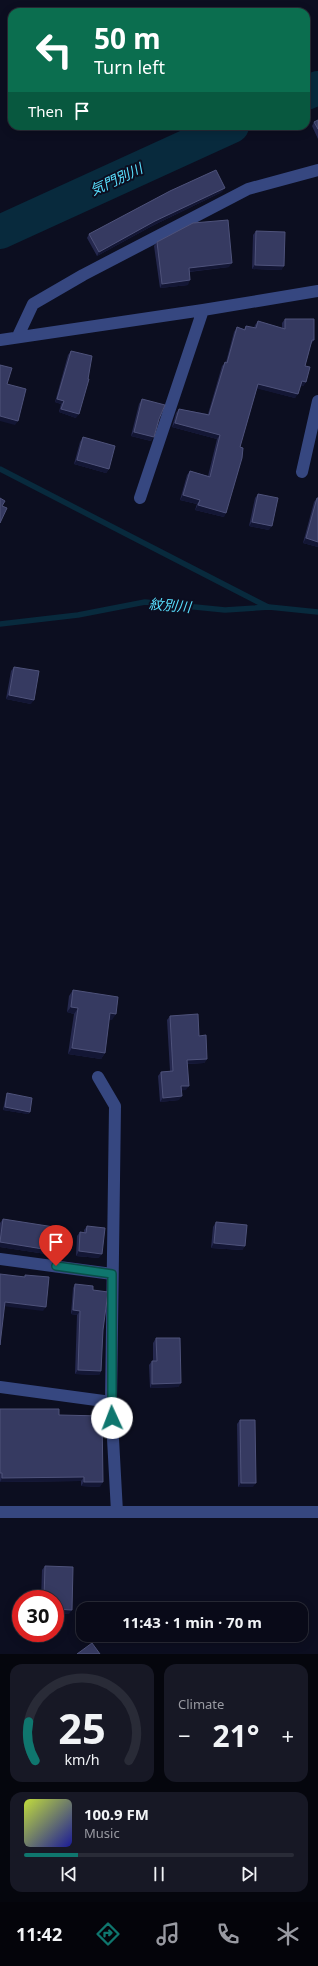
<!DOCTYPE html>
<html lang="en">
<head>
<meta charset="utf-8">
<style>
  :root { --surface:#090a18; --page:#171825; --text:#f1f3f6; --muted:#999aa2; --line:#292b37; --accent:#0f766e }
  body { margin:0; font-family:"Noto Sans","Noto Sans JP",sans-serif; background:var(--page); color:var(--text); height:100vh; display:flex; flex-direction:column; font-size:15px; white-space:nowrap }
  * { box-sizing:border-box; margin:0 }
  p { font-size:13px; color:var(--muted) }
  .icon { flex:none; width:22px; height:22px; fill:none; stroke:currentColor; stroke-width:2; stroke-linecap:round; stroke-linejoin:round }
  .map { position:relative; height:1654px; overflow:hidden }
  .side { display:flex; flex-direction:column; gap:10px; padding:10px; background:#05060d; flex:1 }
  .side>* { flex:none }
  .banner { position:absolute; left:8px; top:8px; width:302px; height:122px; border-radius:12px; box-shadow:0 2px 10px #0003,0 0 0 1px var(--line); background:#0b6e4f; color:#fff; overflow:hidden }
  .speed { position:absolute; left:12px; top:1590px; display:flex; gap:8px; font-size:20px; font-weight:700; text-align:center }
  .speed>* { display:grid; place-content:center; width:52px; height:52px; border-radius:50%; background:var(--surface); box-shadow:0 2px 10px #0003,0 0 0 1px var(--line); line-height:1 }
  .speed .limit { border:6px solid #d22; background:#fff; color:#111 }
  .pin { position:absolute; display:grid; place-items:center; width:34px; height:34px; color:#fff; margin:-41px -17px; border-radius:50% 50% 50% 0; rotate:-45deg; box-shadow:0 0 4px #0007 }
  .pin .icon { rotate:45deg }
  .me { position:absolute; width:44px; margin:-22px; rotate:358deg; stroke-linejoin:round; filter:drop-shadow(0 0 3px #0008) }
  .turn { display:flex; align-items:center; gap:14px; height:84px; padding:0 20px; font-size:18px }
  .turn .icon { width:52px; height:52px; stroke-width:2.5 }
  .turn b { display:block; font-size:28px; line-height:34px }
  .then { display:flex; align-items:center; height:38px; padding:0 20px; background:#0003; gap:8px; font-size:15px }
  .big { font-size:30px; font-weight:700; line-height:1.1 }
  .side .card { flex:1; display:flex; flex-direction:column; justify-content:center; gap:6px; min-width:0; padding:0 14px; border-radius:12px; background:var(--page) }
  .side .dial { align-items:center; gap:0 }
  .dial svg { height:104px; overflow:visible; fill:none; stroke:var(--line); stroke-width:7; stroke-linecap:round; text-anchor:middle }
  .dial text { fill:var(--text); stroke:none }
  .song { display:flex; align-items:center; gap:12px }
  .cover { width:48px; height:48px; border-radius:6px; background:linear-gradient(135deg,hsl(70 70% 55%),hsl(240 70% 35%)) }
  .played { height:4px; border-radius:2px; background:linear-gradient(90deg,var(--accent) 20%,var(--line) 20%) }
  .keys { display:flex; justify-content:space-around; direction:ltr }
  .heat { display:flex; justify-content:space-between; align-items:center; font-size:22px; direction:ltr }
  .side .tiles { flex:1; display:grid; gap:10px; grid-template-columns:1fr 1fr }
  .card:last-child { grid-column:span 2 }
  .trip { position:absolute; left:76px; top:1602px; width:232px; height:40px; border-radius:12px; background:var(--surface); box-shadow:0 2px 10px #0003,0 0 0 1px var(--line); font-weight:700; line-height:40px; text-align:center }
  .menu { display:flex; height:64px; justify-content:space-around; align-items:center; background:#04040a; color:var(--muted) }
  .menu .icon { width:28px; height:28px }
  .menu .active { color:var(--accent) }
  .menu b { font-size:18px; color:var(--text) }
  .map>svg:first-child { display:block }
</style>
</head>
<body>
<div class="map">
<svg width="318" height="1654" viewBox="0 0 318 1654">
  <rect width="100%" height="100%" fill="#0c0e20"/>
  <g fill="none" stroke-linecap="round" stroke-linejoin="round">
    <path stroke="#082a3d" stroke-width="5.5" d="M 0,469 L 268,607
      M 0,624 L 78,615 L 145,602 L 225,610 L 269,607 L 318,612"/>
    <path stroke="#082a3d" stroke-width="34" d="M 306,93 L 318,88
      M 0,232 L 232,126"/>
    <path stroke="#364780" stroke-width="12" d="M 18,336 L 33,304 L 83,275 L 248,189 L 318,170
      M 0,340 L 203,310 L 318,291
      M 302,472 L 318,401
      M 140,498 L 203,310
      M 98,1077 L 115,1106 L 111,1402 L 117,1512
      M 0,1259 L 112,1274
      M 0,1387 L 111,1402
      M 0,1512 L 318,1512"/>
  </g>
  <path fill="#25284e" d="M 318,120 L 318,139 L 312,126 L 314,122 Z
    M 222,192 L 152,226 L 97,256 L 87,238 L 89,234 Z
    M 256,231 L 284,266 L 281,270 L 252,269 L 253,235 Z
    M 157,242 L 229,267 L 189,272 L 188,285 L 160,288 L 154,246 Z
    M 285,319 L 314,340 L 311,344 L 305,366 L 306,382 L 303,386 L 300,385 L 295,398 L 257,388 L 240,447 L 224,517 L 195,510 L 197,504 L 180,500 L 187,475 L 190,471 L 208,476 L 217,439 L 172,427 L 176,413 L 179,409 L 208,414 L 222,366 L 226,362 L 234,332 L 237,327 L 244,329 L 246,326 L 254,328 L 255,325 L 258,321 L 282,328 L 282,323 Z
    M 71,351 L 76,418 L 59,412 L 61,404 L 55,402 L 68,355 Z
    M 142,399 L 159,419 L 151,441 L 131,436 L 139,404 Z
    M 83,437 L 109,469 L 106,473 L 74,464 L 80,442 Z
    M 258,494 L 269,530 L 249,526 L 255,498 Z
    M 317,498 L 318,547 L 303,543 L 314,502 Z
    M 14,667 L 31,704 L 6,699 L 11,671 Z
    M 73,990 L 112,1020 L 109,1019 L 105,1053 L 101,1059 L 68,1054 L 74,1014 L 67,1012 L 69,996 Z
    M 170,1016 L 199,1036 L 207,1059 L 204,1063 L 187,1064 L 186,1090 L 181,1090 L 179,1100 L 160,1102 L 158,1076 L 161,1072 L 170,1071 L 167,1020 Z
    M 7,1093 L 30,1112 L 28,1114 L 3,1110 L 6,1095 Z
    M 3,1219 L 46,1254 L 0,1247 L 0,1223 Z
    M 216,1222 L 245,1246 L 242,1250 L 211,1248 L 213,1227 Z
    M 87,1226 L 99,1258 L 76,1256 L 77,1236 L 80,1232 L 84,1233 L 84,1230 Z
    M 75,1284 L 93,1290 L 103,1330 L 101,1371 L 99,1375 L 75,1374 L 77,1315 L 71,1314 L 73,1288 Z
    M 156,1338 L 181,1383 L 178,1387 L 150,1388 L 149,1365 L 152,1361 L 153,1361 L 153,1343 Z
    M 0,1409 L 59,1415 L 100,1487 L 81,1486 L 81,1481 L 0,1482 Z
    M 240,1420 L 253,1487 L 238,1487 L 237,1424 Z
    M 45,1566 L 69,1614 L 55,1613 L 55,1599 L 41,1599 L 42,1570 Z"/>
  <path fill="#131634" d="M 225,188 L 222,192 L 152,226 L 97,256 L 99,252 L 155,221 Z
    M 232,263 L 229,267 L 186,272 L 189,268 Z
    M 255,265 L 284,266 L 281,270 L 252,269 Z
    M 190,280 L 188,285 L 160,288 L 162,284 Z
    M 302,381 L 306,382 L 303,386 L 299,385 Z
    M 258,384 L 298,394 L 295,398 L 255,388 Z
    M 57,399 L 64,401 L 61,404 L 55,402 Z
    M 61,409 L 79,414 L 76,418 L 59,412 Z
    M 0,416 L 18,421 L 15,425 L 0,421 Z
    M 175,423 L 220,435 L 217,439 L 172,427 Z
    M 134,432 L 154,437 L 151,441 L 131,436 Z
    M 77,460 L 109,469 L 106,473 L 74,464 Z
    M 183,495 L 200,500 L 197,504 L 180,500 Z
    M 198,505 L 226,513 L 224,517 L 195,510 Z
    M 252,522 L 272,526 L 269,530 L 249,526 Z
    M 306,538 L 318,542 L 318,547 L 303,543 Z
    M 9,695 L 34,700 L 31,704 L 6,699 Z
    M 71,1007 L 78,1008 L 74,1014 L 67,1012 Z
    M 110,1013 L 116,1014 L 112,1020 L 106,1019 Z
    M 72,1048 L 105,1053 L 101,1059 L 68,1054 Z
    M 207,1059 L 204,1063 L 184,1064 L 187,1060 Z
    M 181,1086 L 189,1086 L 186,1090 L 178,1091 Z
    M 182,1096 L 179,1100 L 160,1102 L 163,1098 Z
    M 5,1107 L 30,1112 L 28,1114 L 3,1110 Z
    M 0,1242 L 49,1250 L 46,1254 L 0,1247 Z
    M 214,1243 L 245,1246 L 242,1250 L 211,1248 Z
    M 79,1251 L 102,1254 L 99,1258 L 76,1256 Z
    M 5,1302 L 46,1307 L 43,1311 L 2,1306 Z
    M 73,1310 L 80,1311 L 77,1315 L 71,1314 Z
    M 78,1370 L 101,1371 L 99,1375 L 75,1374 Z
    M 181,1383 L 178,1387 L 150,1388 L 152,1384 Z
    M 84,1477 L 81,1481 L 0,1482 L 2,1478 Z
    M 84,1482 L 103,1482 L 100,1487 L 81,1486 Z
    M 241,1483 L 256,1483 L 253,1487 L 238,1487 Z
    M 55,1609 L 72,1610 L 69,1614 L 55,1613 Z"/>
  <path fill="#363a61" stroke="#4e527a" d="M 318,120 L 318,129 L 314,122 Z
    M 216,170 L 225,188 L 155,221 L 99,252 L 89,234 L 170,191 Z
    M 228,220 L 232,263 L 189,268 L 190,280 L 162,284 L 157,242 L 193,223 Z
    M 256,231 L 285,232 L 284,266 L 255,265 Z
    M 285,319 L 314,319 L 314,340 L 312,340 L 305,366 L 310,367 L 306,382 L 302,381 L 298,394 L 258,384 L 240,447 L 243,448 L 242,458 L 226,513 L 198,505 L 200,500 L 183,495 L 190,471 L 210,477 L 220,435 L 175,423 L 179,409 L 209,415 L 225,362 L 227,363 L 237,327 L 245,330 L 246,326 L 256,328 L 258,321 L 285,329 Z
    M 71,351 L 92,356 L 88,379 L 89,379 L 79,414 L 61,409 L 64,401 L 57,399 Z
    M 0,365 L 12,368 L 7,384 L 26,389 L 18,421 L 0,416 Z
    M 142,399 L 165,405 L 159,419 L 154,437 L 134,432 Z
    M 83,437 L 115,446 L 109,469 L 77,460 Z
    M 258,494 L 278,498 L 272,526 L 252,522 Z
    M 0,498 L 5,501 L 2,506 L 7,508 L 0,523 Z
    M 317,498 L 318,498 L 318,542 L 306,538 Z
    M 14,667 L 39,671 L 34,700 L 9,695 Z
    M 73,990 L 118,997 L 116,1014 L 110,1013 L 105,1053 L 72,1048 L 78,1008 L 71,1007 Z
    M 198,1014 L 199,1036 L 206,1035 L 207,1059 L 187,1060 L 189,1086 L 181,1086 L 182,1096 L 163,1098 L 161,1072 L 173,1071 L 170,1016 Z
    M 7,1093 L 32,1098 L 30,1112 L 5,1107 Z
    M 3,1219 L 54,1227 L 52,1244 L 49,1250 L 0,1242 Z
    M 216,1222 L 247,1225 L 245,1246 L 214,1243 Z
    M 87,1226 L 105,1228 L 102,1254 L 79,1251 L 80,1232 L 86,1233 Z
    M 0,1274 L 25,1277 L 25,1275 L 49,1277 L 46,1307 L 5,1302 L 0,1345 Z
    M 75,1284 L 93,1286 L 93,1290 L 108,1292 L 103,1330 L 101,1371 L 78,1370 L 80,1311 L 73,1310 Z
    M 156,1338 L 180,1338 L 181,1383 L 152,1384 L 152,1361 L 157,1361 Z
    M 0,1409 L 59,1409 L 59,1415 L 102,1416 L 103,1482 L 84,1482 L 84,1477 L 2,1478 L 2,1473 L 0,1473 Z
    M 240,1420 L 255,1420 L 256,1483 L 241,1483 Z
    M 45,1566 L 73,1567 L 72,1610 L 55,1609 L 55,1599 L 44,1599 Z
    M 92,1643 L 100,1654 L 77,1654 Z"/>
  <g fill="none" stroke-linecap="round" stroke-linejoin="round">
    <g stroke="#0a4d48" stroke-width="10">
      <path id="route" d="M 56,1266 L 112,1274 L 112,1418"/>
    </g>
    <use href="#route" stroke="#0f766e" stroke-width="7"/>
  </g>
  <g text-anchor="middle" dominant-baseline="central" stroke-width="4" stroke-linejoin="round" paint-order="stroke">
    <g font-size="14" font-style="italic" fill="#59e0ff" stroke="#0c0e20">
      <text transform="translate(116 179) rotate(-25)">気門別川</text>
      <text transform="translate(170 605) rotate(5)">紋別川</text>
    </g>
  </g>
</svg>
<div class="speed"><div class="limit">30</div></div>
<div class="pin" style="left:56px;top:1266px;background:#d93025"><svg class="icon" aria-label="arrive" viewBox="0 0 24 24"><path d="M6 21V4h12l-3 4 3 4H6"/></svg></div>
<svg class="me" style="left:112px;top:1418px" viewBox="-20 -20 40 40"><circle r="19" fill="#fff"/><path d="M0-13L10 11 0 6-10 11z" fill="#0f766e"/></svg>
<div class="trip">11:43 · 1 min · 70 m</div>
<div class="banner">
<div class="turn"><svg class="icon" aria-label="left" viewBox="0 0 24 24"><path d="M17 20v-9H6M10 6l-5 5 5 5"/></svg><div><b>50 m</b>Turn left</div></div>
<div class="then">Then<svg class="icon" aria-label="arrive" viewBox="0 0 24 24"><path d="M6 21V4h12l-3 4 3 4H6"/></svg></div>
</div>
</div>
<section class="side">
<div class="tiles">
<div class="card dial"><svg viewBox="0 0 100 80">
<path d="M14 69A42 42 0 1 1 86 69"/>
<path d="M14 69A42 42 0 0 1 9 39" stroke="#0f766e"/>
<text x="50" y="56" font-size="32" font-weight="700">25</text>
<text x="50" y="72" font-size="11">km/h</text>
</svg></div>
<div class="card"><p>Climate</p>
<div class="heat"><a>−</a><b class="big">21°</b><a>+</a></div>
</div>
<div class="card">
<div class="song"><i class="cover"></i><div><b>100.9 FM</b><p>Music</p></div></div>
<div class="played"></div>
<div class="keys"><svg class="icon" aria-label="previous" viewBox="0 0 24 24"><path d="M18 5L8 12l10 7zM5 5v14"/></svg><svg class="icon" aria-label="pause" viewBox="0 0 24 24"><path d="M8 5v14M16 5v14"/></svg><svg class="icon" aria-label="next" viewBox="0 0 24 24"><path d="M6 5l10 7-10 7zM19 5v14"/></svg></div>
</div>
</div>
</section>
<nav class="menu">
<b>11:42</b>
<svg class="icon active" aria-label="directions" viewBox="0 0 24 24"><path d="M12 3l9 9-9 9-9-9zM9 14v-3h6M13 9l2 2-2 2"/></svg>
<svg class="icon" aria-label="music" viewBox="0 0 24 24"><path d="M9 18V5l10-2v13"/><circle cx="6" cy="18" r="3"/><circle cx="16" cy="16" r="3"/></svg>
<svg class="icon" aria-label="phone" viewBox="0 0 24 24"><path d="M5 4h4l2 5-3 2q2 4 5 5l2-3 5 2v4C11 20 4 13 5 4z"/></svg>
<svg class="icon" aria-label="climate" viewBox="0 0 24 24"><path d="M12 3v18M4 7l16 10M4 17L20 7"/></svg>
</nav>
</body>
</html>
